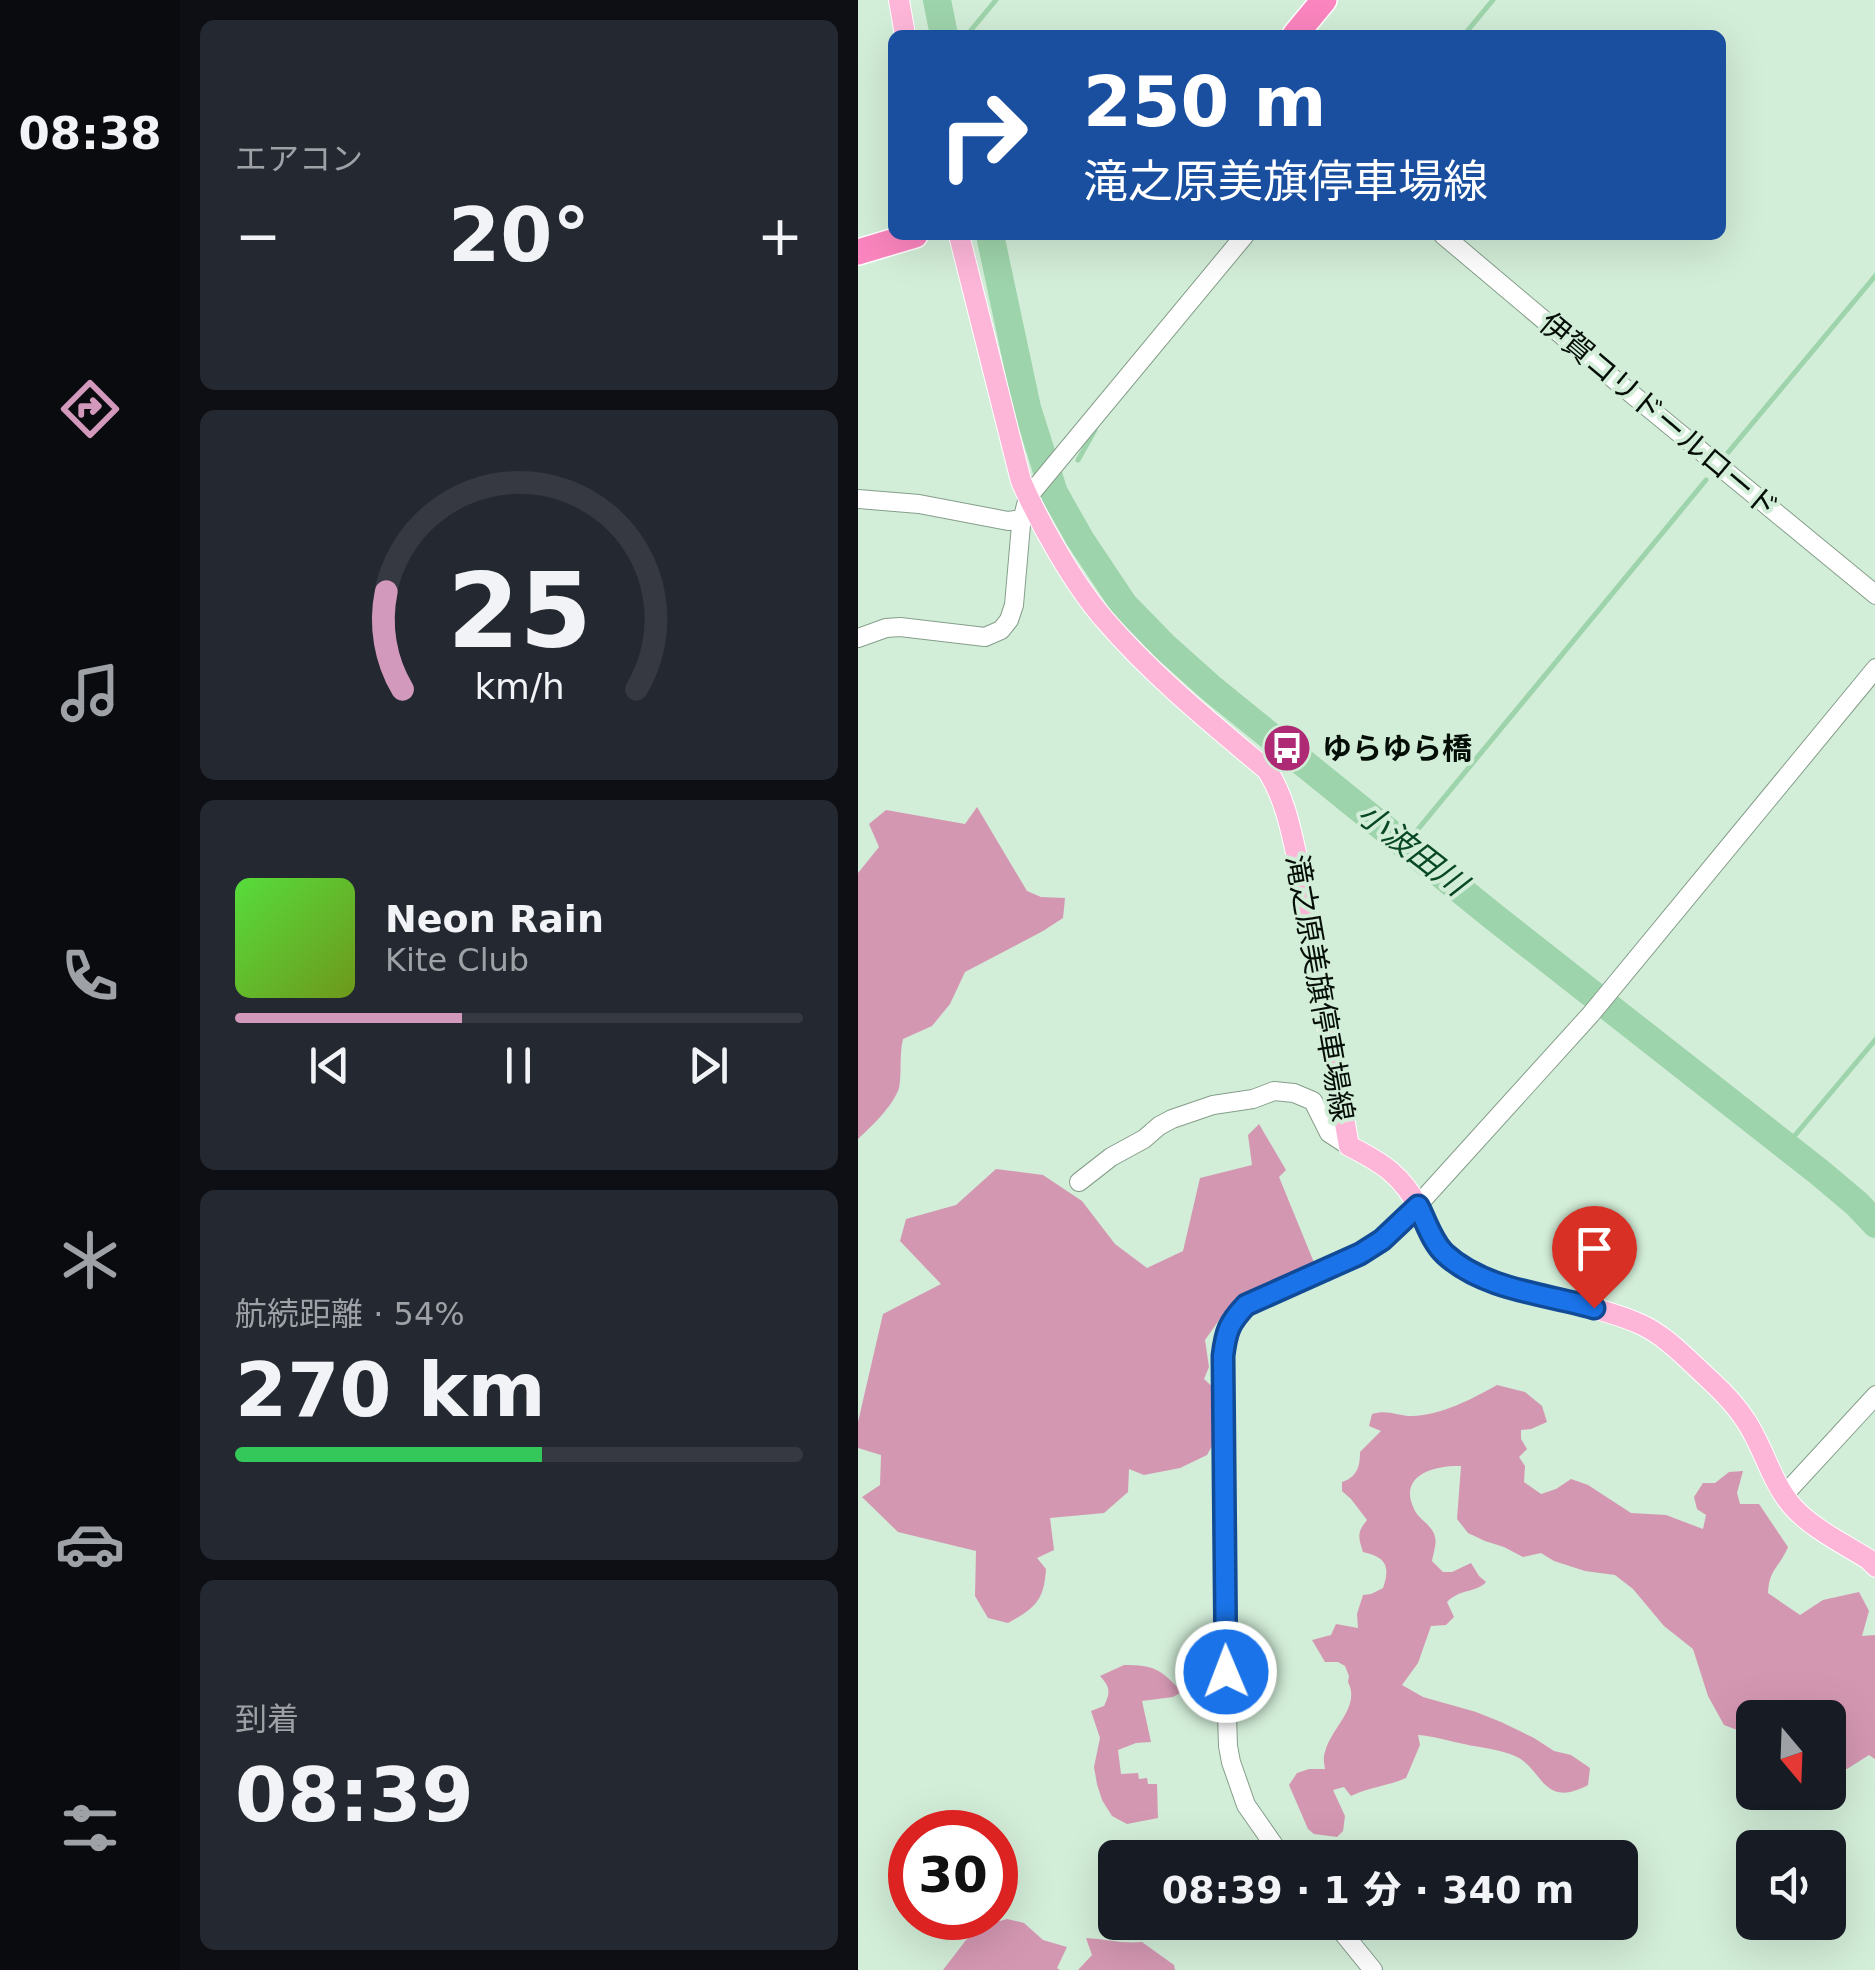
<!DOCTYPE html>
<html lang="ja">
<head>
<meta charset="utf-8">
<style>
  :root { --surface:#171b24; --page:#242831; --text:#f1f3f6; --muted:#9ea1a6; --line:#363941; --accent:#d399bc }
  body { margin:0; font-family:"DejaVu Sans","Noto Sans JP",sans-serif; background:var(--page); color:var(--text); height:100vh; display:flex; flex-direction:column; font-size:38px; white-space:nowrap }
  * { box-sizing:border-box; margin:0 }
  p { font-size:32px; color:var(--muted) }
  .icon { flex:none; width:55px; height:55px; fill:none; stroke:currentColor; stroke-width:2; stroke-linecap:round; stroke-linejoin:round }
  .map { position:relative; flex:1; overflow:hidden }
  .panel { display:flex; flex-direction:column; gap:20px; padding:20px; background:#0d0f14; width:678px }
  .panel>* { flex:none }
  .top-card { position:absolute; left:30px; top:30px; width:838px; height:210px; border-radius:15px; box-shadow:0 10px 40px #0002; background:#1a4fa0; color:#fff; overflow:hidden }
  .needle { width:65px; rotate:161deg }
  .fabs { position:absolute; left:878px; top:1700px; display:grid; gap:20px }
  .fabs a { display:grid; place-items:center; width:110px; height:110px; border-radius:15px; background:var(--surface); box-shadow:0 10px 40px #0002; font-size:50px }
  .speed { position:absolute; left:30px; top:1810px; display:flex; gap:20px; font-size:50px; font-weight:700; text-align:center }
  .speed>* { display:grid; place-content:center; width:130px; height:130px; border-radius:50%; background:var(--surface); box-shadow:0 10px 40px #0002; line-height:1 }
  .speed .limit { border:15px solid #d22; background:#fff; color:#111 }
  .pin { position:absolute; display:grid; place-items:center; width:85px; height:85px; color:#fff; margin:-102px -42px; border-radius:50% 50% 50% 0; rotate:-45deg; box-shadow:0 0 10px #0007 }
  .pin .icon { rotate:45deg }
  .me { position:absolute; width:110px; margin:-55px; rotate:359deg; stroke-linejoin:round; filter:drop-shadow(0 0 8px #0008) }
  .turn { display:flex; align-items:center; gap:35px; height:210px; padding:0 30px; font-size:45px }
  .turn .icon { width:130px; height:130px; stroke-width:2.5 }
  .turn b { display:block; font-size:70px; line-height:85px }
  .big { font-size:75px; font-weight:800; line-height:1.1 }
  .panel .card { flex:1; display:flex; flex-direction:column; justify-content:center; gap:15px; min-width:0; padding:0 35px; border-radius:15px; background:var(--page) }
  .panel .dial { align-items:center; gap:0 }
  .dial svg { height:260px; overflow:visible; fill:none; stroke:var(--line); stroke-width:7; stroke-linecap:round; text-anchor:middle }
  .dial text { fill:var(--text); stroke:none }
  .song { display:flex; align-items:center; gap:30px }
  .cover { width:120px; height:120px; border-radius:15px; background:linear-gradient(135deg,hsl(110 70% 55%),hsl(80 70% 35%)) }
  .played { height:10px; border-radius:5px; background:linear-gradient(90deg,var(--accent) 40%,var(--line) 40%) }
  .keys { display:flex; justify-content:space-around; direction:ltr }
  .heat { display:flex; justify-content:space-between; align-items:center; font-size:55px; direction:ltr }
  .charge { height:15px; border-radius:8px; background:linear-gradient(90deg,#34c759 54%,var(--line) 0) }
  .trip { position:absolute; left:240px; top:1840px; width:540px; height:100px; border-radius:15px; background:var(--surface); box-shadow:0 10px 40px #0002; font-weight:800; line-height:100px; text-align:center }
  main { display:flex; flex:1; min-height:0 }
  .tab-bar { display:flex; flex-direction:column; width:180px; justify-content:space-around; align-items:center; background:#090b0e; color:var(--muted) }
  .tab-bar .icon { width:70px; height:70px }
  .tab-bar .active { color:var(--accent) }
  .tab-bar b { font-size:45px; color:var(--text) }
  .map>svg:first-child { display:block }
</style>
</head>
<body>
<main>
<nav class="tab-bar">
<b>08:38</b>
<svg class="icon active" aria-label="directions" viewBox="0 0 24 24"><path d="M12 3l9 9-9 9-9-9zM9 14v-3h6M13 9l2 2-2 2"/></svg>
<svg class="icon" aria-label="music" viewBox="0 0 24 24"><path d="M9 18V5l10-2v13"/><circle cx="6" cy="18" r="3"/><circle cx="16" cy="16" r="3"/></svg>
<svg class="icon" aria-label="phone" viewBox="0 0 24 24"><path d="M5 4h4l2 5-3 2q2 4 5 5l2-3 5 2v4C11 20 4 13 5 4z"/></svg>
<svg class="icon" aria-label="climate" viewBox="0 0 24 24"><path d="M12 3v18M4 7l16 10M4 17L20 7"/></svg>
<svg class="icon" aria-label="car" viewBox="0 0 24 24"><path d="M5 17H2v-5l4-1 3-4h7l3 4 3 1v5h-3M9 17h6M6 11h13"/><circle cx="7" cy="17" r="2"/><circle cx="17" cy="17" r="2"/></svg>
<svg class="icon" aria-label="filters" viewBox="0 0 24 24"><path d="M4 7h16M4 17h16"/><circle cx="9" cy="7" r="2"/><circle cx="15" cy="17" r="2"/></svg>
</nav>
<section class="panel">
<div class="card"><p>エアコン</p>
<div class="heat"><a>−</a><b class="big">20°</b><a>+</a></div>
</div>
<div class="card dial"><svg viewBox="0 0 100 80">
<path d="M14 69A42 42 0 1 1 86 69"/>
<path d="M14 69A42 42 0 0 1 9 39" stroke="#d399bc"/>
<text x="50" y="56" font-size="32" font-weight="700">25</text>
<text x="50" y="72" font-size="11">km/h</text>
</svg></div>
<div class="card">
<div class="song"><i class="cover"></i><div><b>Neon Rain</b><p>Kite Club</p></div></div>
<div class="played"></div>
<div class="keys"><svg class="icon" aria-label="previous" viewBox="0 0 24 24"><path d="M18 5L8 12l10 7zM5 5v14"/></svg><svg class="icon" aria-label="pause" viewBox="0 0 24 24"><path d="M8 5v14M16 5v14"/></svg><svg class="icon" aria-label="next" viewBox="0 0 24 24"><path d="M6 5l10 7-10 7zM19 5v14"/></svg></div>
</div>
<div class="card"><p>航続距離 · 54%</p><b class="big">270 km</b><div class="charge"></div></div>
<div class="card"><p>到着</p><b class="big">08:39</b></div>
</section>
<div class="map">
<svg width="1018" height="1970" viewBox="0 0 1018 1970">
  <rect width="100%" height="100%" fill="#d2edd8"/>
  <path fill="#d497b2" d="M 119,807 L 169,891 L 183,897 L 207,898 L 205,918 L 185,931 L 107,972 L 92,1004 L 74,1026 L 45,1039 C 41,1055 44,1074 41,1088 C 35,1106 14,1126 0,1139 L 0,873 L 21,847 L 11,824 L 28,810 L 107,824 Z
    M 401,1124 L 428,1170 L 421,1177 L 457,1265 L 451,1285 L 428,1299 L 366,1313 L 347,1340 L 351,1367 L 346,1379 L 357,1389 L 359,1437 L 349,1455 L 322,1468 L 286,1475 L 271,1469 L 270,1492 L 246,1513 L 192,1518 L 196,1550 L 179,1558 L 188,1569 C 186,1601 177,1608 150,1623 L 130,1618 L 117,1596 L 118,1551 L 40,1532 L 4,1497 L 22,1485 L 23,1455 L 0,1448 L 0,1422 L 25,1314 L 83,1284 L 42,1241 L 48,1219 L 98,1205 L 138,1169 L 185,1175 L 224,1201 L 257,1244 L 289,1268 L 325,1251 L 342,1178 L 394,1165 L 390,1135 Z
    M 639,1385 L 667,1392 L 684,1406 L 689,1422 L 673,1429 L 663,1430 L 663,1439 L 669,1449 L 661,1457 L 667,1466 L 666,1482 L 683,1494 L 698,1489 L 713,1479 L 730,1485 L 773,1513 L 808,1515 L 845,1529 L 848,1515 L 839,1509 L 836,1497 L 845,1483 L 857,1483 L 871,1472 L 885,1471 L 879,1493 L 882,1504 L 901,1504 L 930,1547 C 921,1568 911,1569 910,1593 L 942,1615 L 965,1600 L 1001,1592 L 1011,1611 L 1004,1636 L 1017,1635 L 1017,1759 L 1011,1755 L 989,1769 L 976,1761 L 970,1761 L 970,1718 L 895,1718 L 895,1736 L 866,1725 L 850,1696 L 835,1649 L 806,1626 L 775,1589 L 757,1575 L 727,1571 L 696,1561 L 683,1553 L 665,1557 L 646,1547 L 627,1541 L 610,1533 L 599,1519 L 603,1466 C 577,1465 538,1475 557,1511 C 562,1520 575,1526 577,1537 C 579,1543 575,1555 574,1561 L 585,1572 L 594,1572 L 613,1563 L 621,1576 L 628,1582 C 618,1593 603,1588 589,1602 L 596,1617 L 588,1625 L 573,1626 L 560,1663 L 544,1685 L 565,1697 L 618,1712 L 643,1722 L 676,1738 L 696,1751 L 713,1755 L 732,1768 L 730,1785 C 685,1809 685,1770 659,1757 C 643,1749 623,1748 606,1744 C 590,1741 576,1736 560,1735 L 562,1745 L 548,1778 C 530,1786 511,1787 493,1796 L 486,1787 L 475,1790 L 487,1816 L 485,1831 L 479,1837 L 456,1834 L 450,1829 L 431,1785 L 439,1773 L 451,1769 L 467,1769 C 466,1763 465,1757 467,1752 C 473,1728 503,1707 490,1682 L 491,1676 L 487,1666 L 480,1662 L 467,1662 L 454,1640 L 473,1635 L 478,1624 L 500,1628 L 499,1614 L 505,1595 L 513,1594 L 525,1588 C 533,1565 527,1557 505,1552 C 500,1537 499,1532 509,1520 L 493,1499 L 484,1491 L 484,1482 C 499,1477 502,1467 502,1452 L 523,1431 L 511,1426 L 514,1414 C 529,1409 540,1416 554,1416 C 584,1415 614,1399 639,1385 Z
    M 266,1665 C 297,1665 302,1669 324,1692 L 315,1697 L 284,1701 L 293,1742 L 278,1743 L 260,1750 L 263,1774 L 280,1773 L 281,1779 L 289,1778 L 290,1784 L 299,1784 L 300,1818 L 269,1824 L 254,1816 L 244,1800 L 239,1784 L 236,1767 L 242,1738 L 233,1711 L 246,1706 C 253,1692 252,1687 242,1676 Z
    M 149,1919 L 166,1923 L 185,1940 L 209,1947 L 199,1968 L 202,1970 L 85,1970 L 108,1940 L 125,1926 Z
    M 228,1938 C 247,1939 265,1944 284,1942 L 316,1965 L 317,1970 L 220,1970 L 234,1955 Z"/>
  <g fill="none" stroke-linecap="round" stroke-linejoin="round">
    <path stroke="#9ed4ab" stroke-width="5" d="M 109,35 L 138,0
      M 606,35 L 635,0
      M 868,455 L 1018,275
      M 220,460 L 237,430
      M 547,845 L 848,480
      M 928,1146 L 1018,1039"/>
    <path stroke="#9ed4ab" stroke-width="28" d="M 79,0 L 86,35
      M 132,235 L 169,408 L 196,493 L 222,539 L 266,605 L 307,647 L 354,689 L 636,917 L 961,1172 L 999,1204 L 1018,1224"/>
    <g stroke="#859e8a" stroke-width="20">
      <path id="minor" d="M 585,235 L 764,386 L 1018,595
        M 0,499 L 61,504 L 150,521 L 165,519
        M 0,638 L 28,628 L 42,627 L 127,637 L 143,630 L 151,620 L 156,605 L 163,525 L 170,497 L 387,235
        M 221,1182 L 253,1157 L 286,1139 L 301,1126 L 314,1119 L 355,1105 L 395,1099 L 416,1091 L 436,1093 L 455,1101 L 471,1133 L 491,1146
        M 926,1495 L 1018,1395
        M 425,1858 L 388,1805 L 373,1762 L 370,1746 L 367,1651 L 365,1356 C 368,1332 371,1323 388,1305 L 502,1254 L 524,1239 L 560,1205 L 733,1014 L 1018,668
        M 476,1922 L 515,1970"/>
    </g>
    <g stroke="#fff" stroke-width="22">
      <path id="major" d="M 41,0 L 47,35
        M 101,235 L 163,481 C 182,524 215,583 246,619 C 294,675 353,723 409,770 C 427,798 433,830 440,862 L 491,1146 C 525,1163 545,1176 562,1210 C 570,1225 576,1245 589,1256 C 639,1297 722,1297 782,1324 C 809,1336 831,1361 853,1381 C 865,1392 879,1407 888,1421 C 906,1448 913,1482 935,1507 C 955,1529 986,1544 1010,1559 L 1018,1567"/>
    </g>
    <g stroke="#fff" stroke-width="28">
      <path id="highway" d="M 437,35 L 466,0
        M 0,252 L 57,235"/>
    </g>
    <use href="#minor" stroke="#fff" stroke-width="18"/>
    <use href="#major" stroke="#fdb6d8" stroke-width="20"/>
    <use href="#highway" stroke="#fb85be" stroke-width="25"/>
  </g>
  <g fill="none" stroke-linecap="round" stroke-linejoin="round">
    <g stroke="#114b97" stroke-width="25">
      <path id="route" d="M 368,1672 L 365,1356 C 368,1331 371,1323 388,1305 L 502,1254 L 524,1240 L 560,1206 C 568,1221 574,1242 587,1254 C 626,1290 688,1294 736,1308"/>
    </g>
    <use href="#route" stroke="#1a73e8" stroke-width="18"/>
  </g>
  <defs>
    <g id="bus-disc" transform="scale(2.5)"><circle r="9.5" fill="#ae2a74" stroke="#d2edd8"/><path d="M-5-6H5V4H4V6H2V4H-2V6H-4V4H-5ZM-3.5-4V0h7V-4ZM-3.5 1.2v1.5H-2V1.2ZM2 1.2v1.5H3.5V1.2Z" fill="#fff"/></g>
  </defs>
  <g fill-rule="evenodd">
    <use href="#bus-disc" x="429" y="748"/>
  </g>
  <g text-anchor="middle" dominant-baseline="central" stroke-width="8" stroke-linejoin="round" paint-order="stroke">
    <g font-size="30" fill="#050e07" stroke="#d2edd8">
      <text transform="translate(801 415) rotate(40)">伊賀コリドールロード</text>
      <text transform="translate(462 988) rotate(80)">滝之原美旗停車場線</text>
    </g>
    <g font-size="30" font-weight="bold" fill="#050e07" stroke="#d2edd8" text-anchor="start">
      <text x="464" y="748">ゆらゆら橋</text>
    </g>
    <g font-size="32" font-style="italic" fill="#084823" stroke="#d2edd8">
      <text transform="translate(554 849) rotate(38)">小波田川</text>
    </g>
  </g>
</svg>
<div class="fabs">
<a><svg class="needle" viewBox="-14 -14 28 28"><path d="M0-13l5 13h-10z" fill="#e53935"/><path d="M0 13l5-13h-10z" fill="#9ea1a6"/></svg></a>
<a><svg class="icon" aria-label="sound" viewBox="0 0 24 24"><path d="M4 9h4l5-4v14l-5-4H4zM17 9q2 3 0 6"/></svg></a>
</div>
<div class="speed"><div class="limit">30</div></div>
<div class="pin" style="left:736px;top:1308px;background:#d93025"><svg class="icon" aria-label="arrive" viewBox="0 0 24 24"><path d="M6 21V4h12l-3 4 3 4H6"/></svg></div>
<svg class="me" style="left:368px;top:1672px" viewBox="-20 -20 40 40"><circle r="17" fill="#1a73e8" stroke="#fff" stroke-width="3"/><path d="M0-11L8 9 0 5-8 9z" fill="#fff"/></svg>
<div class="trip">08:39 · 1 分 · 340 m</div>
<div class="top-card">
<div class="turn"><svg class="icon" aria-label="right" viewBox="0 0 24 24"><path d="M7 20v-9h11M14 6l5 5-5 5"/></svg><div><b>250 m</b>滝之原美旗停車場線</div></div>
</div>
</div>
</main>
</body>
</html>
